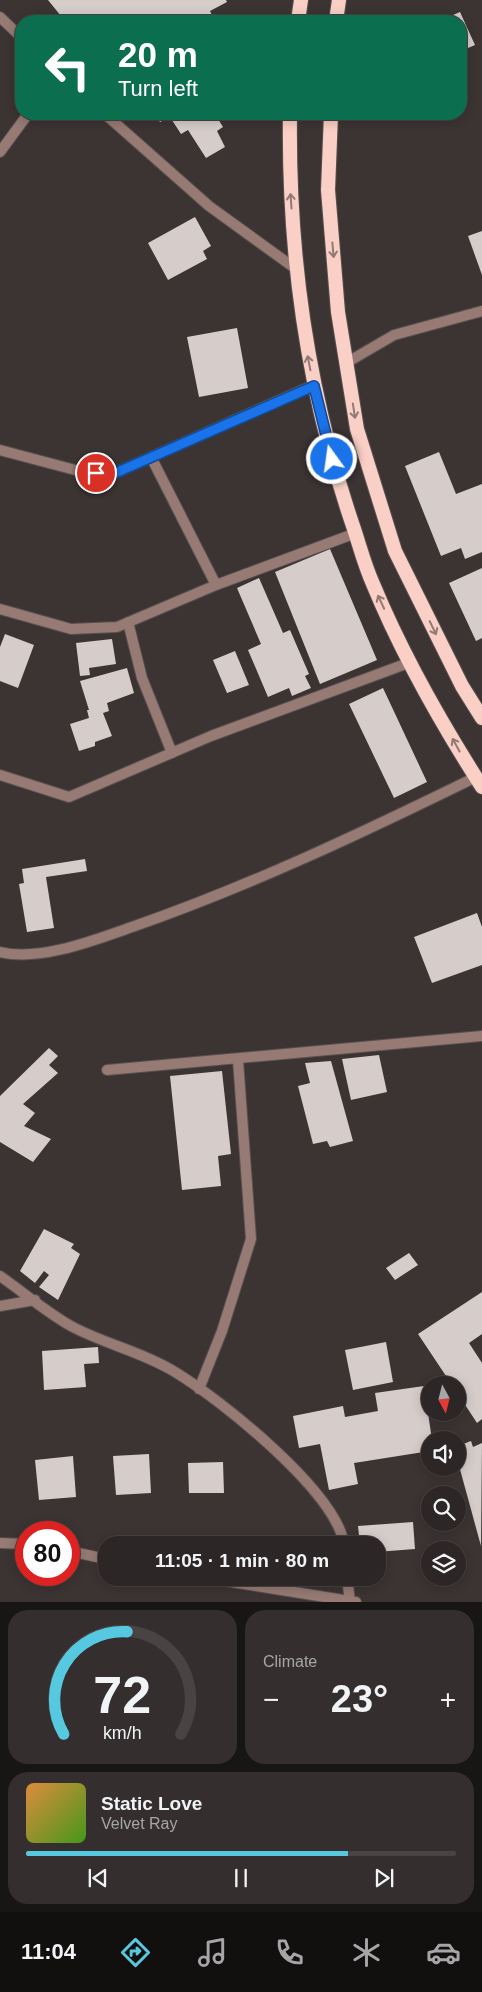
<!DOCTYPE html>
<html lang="en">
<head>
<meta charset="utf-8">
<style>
  :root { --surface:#2c2726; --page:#342f2e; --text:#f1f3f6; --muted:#a6a5a7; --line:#484443; --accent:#56c9e1 }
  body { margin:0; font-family:Helvetica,sans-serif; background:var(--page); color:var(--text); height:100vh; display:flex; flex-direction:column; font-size:19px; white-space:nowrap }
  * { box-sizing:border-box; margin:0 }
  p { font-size:16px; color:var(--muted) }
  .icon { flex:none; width:28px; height:28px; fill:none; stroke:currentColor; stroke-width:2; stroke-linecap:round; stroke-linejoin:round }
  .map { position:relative; height:1602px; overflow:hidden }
  .panel { display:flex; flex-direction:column; gap:8px; padding:8px; background:#181515; flex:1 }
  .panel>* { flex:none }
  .hud { position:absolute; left:15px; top:15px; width:452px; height:105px; border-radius:20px; box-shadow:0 2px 12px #0003,0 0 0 1px var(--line); background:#0b6e4f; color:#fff; overflow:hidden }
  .needle { width:32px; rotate:173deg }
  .tools { position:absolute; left:421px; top:1376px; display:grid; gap:10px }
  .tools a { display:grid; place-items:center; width:45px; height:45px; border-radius:50%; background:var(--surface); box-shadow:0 2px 12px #0003,0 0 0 1px var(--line); font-size:25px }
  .speed { position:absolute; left:15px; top:1521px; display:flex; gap:10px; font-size:25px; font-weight:700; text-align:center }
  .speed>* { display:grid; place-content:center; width:65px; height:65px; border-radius:50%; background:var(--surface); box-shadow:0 2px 12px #0003,0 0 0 1px var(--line); line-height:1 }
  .speed .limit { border:8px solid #d22; background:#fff; color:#111 }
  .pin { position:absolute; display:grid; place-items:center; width:42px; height:42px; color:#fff; margin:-21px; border:2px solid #fff; border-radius:50%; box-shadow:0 1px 5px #0007 }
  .me { position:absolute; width:55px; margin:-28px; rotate:346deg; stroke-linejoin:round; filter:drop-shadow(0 0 4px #0008) }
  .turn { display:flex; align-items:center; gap:18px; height:105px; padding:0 20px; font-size:22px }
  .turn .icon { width:65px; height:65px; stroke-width:2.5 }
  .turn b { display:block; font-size:35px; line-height:42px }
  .big { font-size:38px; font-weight:700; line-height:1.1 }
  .panel .widget { flex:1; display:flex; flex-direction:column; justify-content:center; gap:8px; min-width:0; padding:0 18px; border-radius:20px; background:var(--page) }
  .panel .dial { align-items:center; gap:0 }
  .dial svg { height:130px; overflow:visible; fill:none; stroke:var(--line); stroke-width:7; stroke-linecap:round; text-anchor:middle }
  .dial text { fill:var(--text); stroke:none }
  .song { display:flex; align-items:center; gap:15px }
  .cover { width:60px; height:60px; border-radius:8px; background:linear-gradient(135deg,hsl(30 70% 55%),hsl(100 70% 35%)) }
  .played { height:5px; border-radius:2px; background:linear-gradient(90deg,var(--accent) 75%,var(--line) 75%) }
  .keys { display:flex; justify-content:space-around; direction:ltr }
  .heat { display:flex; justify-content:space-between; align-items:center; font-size:28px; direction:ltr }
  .panel .tiles { flex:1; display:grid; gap:8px; grid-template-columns:1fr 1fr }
  .widget:last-child { grid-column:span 2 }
  .trip { position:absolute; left:98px; top:1536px; width:288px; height:50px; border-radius:20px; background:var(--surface); box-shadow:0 2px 12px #0003,0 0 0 1px var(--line); font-weight:700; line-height:50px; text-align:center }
  .menu { display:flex; height:80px; justify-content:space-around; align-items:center; background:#12100f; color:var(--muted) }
  .menu .icon { width:35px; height:35px }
  .menu .current { color:var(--accent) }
  .menu b { font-size:22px; color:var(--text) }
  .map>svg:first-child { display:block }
</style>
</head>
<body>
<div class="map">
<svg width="482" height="1602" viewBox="0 0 482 1602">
  <rect width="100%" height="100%" fill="#3b3433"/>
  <path fill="#d6cdcb" d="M 48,0 L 226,0 L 227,2 L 210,11 L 215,21 L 65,21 Z
    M 460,12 L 475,45 L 461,51 L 461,21 L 439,21 Z
    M 154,114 L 215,114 L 223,127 L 217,131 L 225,147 L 206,158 L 188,130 L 181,134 L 170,117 L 160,122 Z
    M 195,217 L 211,246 L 203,251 L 207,259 L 168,280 L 148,243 Z
    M 482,231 L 482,275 L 468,236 Z
    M 237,328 L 248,388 L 199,397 L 187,337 Z
    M 439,452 L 456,494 L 482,484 L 482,552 L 465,559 L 461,548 L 441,556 L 405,466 Z
    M 330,549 L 377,660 L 320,684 L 275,572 Z
    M 482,568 L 482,638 L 476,641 L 449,583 Z
    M 259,578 L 283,633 L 290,630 L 309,674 L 305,676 L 311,688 L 292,696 L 289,688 L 268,697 L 248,650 L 261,644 L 237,588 Z
    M 5,634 L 34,645 L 18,688 L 0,681 L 0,647 Z
    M 112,639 L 116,664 L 89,668 L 90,675 L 80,676 L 76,643 Z
    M 235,651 L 249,685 L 227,693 L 213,660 Z
    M 127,668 L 134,693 L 107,703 L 109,711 L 103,713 L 112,736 L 95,742 L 95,746 L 79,751 L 70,724 L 89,718 L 87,710 L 89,710 L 80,681 Z
    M 383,688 L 427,782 L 394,798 L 349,704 Z
    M 85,859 L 87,871 L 46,877 L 54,928 L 27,932 L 19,884 L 24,883 L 22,869 Z
    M 477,913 L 482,927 L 482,965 L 432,983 L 414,937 Z
    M 49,1048 L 58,1056 L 49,1065 L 58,1073 L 23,1104 L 35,1113 L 24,1126 L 51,1139 L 33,1162 L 0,1142 L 0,1096 Z
    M 379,1055 L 387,1092 L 351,1100 L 342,1059 Z
    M 331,1061 L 353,1141 L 330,1147 L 327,1141 L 313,1144 L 298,1086 L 310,1083 L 305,1063 Z
    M 222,1071 L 231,1154 L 218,1156 L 221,1186 L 182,1190 L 170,1076 Z
    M 44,1229 L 74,1244 L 71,1248 L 80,1254 L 58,1300 L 39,1287 L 49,1275 L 44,1271 L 35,1283 L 20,1271 Z
    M 409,1253 L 418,1265 L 395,1280 L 386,1268 Z
    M 482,1292 L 482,1334 L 469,1343 L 482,1363 L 482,1419 L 477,1423 L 458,1394 L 458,1385 L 452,1385 L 418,1334 Z
    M 386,1342 L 393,1382 L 353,1390 L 345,1350 Z
    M 98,1347 L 99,1363 L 84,1364 L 86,1387 L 44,1390 L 42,1351 Z
    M 424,1386 L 432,1440 L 430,1440 L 430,1451 L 354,1463 L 358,1484 L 329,1490 L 320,1444 L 299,1448 L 293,1416 L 343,1406 L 345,1417 L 378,1411 L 375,1393 Z
    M 471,1441 L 473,1447 L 482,1443 L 481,1546 L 458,1462 L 458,1446 Z
    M 149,1454 L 151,1493 L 116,1495 L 113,1456 Z
    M 73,1456 L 76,1497 L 39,1500 L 35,1460 Z
    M 223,1462 L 224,1493 L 189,1493 L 188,1463 Z
    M 413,1522 L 415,1549 L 376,1552 L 376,1545 L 360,1545 L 358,1526 Z"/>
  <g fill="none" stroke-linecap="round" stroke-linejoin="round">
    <g stroke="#57504f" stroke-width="12">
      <path id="minor" d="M 0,152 L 28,114
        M 346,363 L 394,335 L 482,311
        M 0,450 L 79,471 L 113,474 L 314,385
        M 151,457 L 216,585
        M 0,609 L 71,629 L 117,627 L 216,585 L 356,533
        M 128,622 L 142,678 L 172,753
        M 0,775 L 69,797 L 211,736 L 411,662
        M 0,952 C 39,962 95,940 132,927 C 250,886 364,832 476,777
        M 107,1070 L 482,1036
        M 0,1276 C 23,1292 46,1312 71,1326 C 104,1344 143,1352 175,1372 C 220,1399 338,1493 344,1545
        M 0,1306 L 35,1300
        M 199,1389 L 222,1331 L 251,1239 L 238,1060
        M 0,1543 L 26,1544
        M 69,1551 L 106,1559
        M 206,1578 L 356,1602
        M 347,1578 L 350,1601"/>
    </g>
    <g stroke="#57504f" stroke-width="12">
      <path id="tertiary" d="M 0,17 L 21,37
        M 105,114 L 209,206 L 296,269"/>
    </g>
    <g stroke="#57504f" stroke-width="16">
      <path id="trunk" d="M 298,21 L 301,0
        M 336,21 L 339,0
        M 290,114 C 288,254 307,390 352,523 C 359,543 364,564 373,584 C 402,654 441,723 482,787
        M 331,114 L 328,190 L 338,312 L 357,429 L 395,551 L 462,686 L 482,718"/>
    </g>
    <use href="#minor" stroke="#967a73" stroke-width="10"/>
    <use href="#tertiary" stroke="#967a73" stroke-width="10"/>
    <use href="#trunk" stroke="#facfc5" stroke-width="14"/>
  </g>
  <defs><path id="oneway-shaft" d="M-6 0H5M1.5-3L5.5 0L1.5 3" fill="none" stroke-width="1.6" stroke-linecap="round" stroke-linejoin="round" transform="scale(1.25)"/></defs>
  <g stroke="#917a75">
    <use href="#oneway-shaft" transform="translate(291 201) rotate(-94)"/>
    <use href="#oneway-shaft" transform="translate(333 250) rotate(85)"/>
    <use href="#oneway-shaft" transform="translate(309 363) rotate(-101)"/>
    <use href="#oneway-shaft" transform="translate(354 411) rotate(81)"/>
    <use href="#oneway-shaft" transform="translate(381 602) rotate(-115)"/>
    <use href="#oneway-shaft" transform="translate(433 628) rotate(64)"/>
    <use href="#oneway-shaft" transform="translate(456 745) rotate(-119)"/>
  </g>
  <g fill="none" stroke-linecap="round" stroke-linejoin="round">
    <g stroke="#114b97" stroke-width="12">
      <path id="route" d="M 96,473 L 113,474 L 314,386 L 332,459"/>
    </g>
    <use href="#route" stroke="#1a73e8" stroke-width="9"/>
  </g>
</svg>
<div class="tools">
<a><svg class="needle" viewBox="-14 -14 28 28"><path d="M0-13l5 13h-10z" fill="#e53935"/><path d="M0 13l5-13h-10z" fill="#a6a5a7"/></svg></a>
<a><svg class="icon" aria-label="sound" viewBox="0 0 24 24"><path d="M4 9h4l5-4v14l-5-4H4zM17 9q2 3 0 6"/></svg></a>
<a><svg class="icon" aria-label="search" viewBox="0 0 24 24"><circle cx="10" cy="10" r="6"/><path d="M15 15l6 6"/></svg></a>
<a><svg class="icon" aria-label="layers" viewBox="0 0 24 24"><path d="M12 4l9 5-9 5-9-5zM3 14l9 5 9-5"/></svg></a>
</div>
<div class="speed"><div class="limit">80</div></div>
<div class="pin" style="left:96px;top:473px;background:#d93025"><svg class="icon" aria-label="arrive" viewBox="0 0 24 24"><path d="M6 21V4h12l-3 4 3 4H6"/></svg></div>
<svg class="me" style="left:332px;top:459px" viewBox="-20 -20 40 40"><circle r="17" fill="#1a73e8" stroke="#fff" stroke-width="3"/><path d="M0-11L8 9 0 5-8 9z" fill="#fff"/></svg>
<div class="trip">11:05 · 1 min · 80 m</div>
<div class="hud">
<div class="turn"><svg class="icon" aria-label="left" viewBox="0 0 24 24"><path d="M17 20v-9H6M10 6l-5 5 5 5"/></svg><div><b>20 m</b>Turn left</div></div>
</div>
</div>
<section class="panel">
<div class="tiles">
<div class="widget dial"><svg viewBox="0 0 100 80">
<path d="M14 69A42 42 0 1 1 86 69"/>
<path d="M14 69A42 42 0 0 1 53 6" stroke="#56c9e1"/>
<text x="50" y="56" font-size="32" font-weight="700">72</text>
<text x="50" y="72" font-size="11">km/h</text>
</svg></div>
<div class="widget"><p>Climate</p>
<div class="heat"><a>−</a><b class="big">23°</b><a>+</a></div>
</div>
<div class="widget">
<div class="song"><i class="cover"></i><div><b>Static Love</b><p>Velvet Ray</p></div></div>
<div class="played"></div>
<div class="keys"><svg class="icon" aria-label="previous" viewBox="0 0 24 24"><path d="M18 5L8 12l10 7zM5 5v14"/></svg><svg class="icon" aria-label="pause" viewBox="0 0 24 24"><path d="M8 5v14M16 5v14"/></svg><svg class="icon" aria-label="next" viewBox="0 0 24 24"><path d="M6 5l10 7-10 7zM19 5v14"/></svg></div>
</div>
</div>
</section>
<nav class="menu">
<b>11:04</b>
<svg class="icon current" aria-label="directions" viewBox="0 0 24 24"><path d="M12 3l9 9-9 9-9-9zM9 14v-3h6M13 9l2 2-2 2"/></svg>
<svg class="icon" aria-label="music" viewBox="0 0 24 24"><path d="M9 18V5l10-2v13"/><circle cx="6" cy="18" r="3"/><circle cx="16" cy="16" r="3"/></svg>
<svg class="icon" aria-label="phone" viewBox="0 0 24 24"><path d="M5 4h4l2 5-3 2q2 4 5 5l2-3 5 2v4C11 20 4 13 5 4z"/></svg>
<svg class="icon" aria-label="climate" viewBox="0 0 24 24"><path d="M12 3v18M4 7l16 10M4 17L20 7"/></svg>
<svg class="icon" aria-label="car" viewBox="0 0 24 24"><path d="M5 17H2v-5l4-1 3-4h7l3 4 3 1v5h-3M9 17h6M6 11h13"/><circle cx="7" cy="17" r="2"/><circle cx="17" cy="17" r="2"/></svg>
</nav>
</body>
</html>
